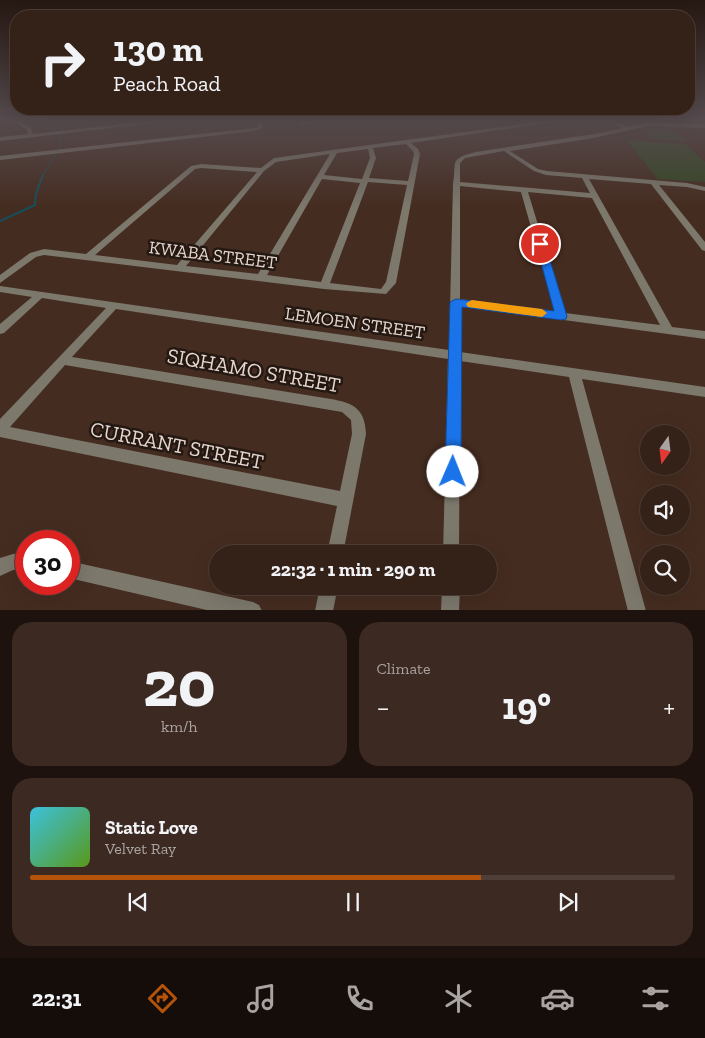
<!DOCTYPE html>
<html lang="en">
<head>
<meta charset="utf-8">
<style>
  :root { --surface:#342118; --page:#3c2921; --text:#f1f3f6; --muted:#a9a3a2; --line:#4e3e37; --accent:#b45309 }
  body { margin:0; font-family:"Zilla Slab",serif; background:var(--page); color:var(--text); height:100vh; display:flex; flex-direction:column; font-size:19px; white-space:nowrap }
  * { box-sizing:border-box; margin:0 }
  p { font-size:16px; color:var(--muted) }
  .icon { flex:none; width:28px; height:28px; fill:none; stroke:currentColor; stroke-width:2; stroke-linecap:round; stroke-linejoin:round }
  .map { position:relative; height:610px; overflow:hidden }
  .drawer { display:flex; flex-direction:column; gap:12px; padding:12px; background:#1d120d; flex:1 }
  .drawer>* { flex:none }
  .hud { position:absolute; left:10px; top:10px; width:685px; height:105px; border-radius:20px; box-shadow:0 5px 20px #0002,0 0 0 1px var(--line); background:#342118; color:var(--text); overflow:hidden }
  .needle { width:32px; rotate:194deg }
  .buttons { position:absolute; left:640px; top:425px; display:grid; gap:10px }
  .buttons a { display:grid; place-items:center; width:50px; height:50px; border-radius:50%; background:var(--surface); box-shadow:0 5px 20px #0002,0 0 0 1px var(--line); font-size:25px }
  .speed { position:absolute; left:15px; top:530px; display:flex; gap:10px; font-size:25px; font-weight:700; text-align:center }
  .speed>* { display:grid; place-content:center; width:65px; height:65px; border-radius:50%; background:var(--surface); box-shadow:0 5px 20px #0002,0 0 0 1px var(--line); line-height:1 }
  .speed .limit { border:8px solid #d22; background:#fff; color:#111 }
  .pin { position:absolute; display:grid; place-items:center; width:42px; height:42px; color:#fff; margin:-21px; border:2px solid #fff; border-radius:50%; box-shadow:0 1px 5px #0007 }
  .me { position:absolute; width:55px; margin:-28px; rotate:1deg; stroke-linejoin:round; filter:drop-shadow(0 0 4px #0008) }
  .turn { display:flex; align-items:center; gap:18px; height:105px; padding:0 20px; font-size:22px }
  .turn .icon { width:65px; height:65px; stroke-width:2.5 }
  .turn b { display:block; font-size:35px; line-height:42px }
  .big { font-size:38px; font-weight:700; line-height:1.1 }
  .drawer .tile { flex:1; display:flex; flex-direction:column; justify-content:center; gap:8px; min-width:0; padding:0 18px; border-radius:20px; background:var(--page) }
  .drawer .dial { align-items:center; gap:0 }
  .dial b { font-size:65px; line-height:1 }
  .song { display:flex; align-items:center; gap:15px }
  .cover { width:60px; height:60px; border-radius:8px; background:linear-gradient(135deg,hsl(190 70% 55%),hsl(90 70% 35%)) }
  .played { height:5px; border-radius:2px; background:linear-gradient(90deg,var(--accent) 70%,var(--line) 70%) }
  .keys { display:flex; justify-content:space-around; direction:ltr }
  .heat { display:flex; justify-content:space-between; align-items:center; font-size:28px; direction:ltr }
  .drawer .tiles { flex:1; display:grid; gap:12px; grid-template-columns:1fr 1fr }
  .tile:last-child { grid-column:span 2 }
  .trip { position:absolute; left:209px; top:545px; width:288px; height:50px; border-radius:25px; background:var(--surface); box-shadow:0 5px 20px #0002,0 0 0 1px var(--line); font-weight:700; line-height:50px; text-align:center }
  .menu { display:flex; height:80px; justify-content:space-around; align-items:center; background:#150d0a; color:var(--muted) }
  .menu .icon { width:35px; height:35px }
  .menu .current { color:var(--accent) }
  .menu b { font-size:22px; color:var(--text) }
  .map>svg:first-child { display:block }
</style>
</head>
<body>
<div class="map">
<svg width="705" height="611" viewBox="0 0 705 611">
  <rect width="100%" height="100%" fill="#452c20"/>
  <path fill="#334622" d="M 643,130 L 675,131 L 686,141 L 652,139 Z
    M 626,140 L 685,144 L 705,162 L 705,182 L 658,179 Z"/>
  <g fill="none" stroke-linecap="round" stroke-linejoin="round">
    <path stroke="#144f5c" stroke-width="1" d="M 42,177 L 59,148 L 64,128 L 47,121"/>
    <path stroke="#144f5c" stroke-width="2" d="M 0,221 L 35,205 L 36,194 L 43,175"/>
    <path fill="#7c786c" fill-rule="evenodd" d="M 13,121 L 19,121 L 31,128 L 33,134 L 150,121 L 171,121 L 0,141 L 0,137 L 28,134 L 27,130 Z
      M 257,121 L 262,121 L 263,128 L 255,131 L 0,160 L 0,156 L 254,128 L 258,126 Z
      M 297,121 L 323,121 L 304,125 Z
      M 545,121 L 562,121 L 411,143 L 418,149 L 420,154 L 396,283 L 386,294 L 324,289 L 44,255 L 36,257 L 0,283 L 0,275 L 30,253 L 44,249 L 86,254 L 191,166 L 201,164 L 261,168 L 274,158 ZM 406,144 L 413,151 L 414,154 L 408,181 L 369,178 L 376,158 L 373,148 ZM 368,149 L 370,158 L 362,179 L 324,175 L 337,153 ZM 330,154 L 258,274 L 186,266 L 264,171 L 276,162 ZM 201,168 L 257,172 L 177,265 L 95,255 L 195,169 ZM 322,179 L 360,183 L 321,282 L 267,275 ZM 368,182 L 407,185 L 386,282 L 381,289 L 330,283 Z
      M 609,121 L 616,121 L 628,127 L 647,122 L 705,124 L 705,128 L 647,126 L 594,138 L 510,151 L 538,169 L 547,171 L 687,183 L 705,187 L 705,191 L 687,187 L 659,185 L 705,242 L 705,251 L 702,250 L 651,184 L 589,179 L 672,327 L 705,331 L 705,339 L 460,306 L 460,352 L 705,387 L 705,397 L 582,379 L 646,611 L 628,611 L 569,377 L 460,361 L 459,554 L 443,554 L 448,359 L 116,309 L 72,357 L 331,399 C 354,403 365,409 366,434 L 343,554 L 327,554 L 337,506 L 0,437 L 0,419 L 106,308 L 42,298 L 4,333 L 0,334 L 0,324 L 32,297 L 0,292 L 0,286 L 449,350 L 453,184 C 457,161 448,159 476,152 L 594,134 L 623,128 ZM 504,151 L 534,171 L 546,175 L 582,178 L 590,193 L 460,182 L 460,163 L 465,158 ZM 460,186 L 521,192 L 555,312 L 460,299 ZM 528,192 L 592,198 L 660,325 L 565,313 ZM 65,365 L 342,412 L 351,420 L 352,434 L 340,491 L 10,427 Z
      M 26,553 L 26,569 L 13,570 L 0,576 L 0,558 L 13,554 Z
      M 69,561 L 253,602 L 259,605 L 262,611 L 211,611 L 69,578 Z
      M 320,586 L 338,586 L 333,611 L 315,611 Z
      M 442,586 L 460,586 L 459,611 L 441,611 Z"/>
  </g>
  <linearGradient id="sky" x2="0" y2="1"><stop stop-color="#261812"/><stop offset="0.58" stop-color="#564b4e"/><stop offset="1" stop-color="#564b4e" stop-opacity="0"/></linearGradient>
  <rect width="705" height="207" fill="url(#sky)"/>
  <path fill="#1a73e8" stroke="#114b97" d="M 540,241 L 545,244 L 567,316 L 566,319 L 561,320 L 462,307 L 461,472 L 459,478 L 453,480 L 447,478 L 445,472 L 450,302 L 456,299 L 554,311 L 536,244 Z"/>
  <path fill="#f59e0b" d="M 472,300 L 542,309 L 547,313 L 542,317 L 468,307 L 466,304 L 468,302 Z"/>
  <g text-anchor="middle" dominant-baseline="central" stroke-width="5" stroke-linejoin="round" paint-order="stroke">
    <g font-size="18" fill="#e7d6ce" stroke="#231812">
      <text transform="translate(213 255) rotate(7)">KWABA STREET</text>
      <text transform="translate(355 323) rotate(8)">LEMOEN STREET</text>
    </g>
    <g font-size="21" fill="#e7d6ce" stroke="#231812">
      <text transform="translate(254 370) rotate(10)">SIQHAMO STREET</text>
      <text transform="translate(177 445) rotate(11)">CURRANT STREET</text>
    </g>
  </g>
</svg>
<div class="buttons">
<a><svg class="needle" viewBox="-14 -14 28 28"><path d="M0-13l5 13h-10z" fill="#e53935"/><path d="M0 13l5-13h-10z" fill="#a9a3a2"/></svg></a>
<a><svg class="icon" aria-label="sound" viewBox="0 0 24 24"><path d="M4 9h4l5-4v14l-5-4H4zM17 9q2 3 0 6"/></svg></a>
<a><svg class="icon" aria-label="search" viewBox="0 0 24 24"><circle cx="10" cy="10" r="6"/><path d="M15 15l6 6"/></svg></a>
</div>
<div class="speed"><div class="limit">30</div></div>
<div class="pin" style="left:540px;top:244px;background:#d93025"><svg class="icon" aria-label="arrive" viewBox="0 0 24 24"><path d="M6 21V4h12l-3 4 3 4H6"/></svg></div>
<svg class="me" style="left:453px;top:472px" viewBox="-20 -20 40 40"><circle r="19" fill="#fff"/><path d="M0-13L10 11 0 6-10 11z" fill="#1a73e8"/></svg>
<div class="trip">22:32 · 1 min · 290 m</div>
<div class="hud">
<div class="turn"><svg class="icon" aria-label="right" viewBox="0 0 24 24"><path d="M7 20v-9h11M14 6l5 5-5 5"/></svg><div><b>130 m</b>Peach Road</div></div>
</div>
</div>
<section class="drawer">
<div class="tiles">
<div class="tile dial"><b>20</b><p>km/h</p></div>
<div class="tile"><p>Climate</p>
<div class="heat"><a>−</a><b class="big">19°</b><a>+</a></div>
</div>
<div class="tile">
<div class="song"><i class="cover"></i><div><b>Static Love</b><p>Velvet Ray</p></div></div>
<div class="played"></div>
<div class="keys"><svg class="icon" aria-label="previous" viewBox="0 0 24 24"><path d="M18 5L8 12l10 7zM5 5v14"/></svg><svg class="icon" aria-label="pause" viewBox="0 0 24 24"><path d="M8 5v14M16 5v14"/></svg><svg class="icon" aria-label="next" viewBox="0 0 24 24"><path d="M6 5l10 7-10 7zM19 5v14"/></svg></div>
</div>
</div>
</section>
<nav class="menu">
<b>22:31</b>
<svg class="icon current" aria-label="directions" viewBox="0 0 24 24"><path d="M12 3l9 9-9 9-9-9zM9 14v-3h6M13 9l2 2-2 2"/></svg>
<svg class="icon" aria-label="music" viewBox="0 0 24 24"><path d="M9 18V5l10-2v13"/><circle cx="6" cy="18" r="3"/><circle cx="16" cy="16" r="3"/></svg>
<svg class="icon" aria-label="phone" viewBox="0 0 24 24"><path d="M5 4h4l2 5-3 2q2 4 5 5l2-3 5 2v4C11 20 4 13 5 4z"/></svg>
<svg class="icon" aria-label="climate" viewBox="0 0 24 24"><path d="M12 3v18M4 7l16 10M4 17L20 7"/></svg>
<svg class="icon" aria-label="car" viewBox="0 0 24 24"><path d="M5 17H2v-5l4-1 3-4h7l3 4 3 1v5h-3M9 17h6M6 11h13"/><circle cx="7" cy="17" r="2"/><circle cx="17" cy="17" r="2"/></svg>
<svg class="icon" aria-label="filters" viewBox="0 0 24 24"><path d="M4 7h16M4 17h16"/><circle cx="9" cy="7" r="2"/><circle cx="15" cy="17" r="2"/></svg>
</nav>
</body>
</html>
